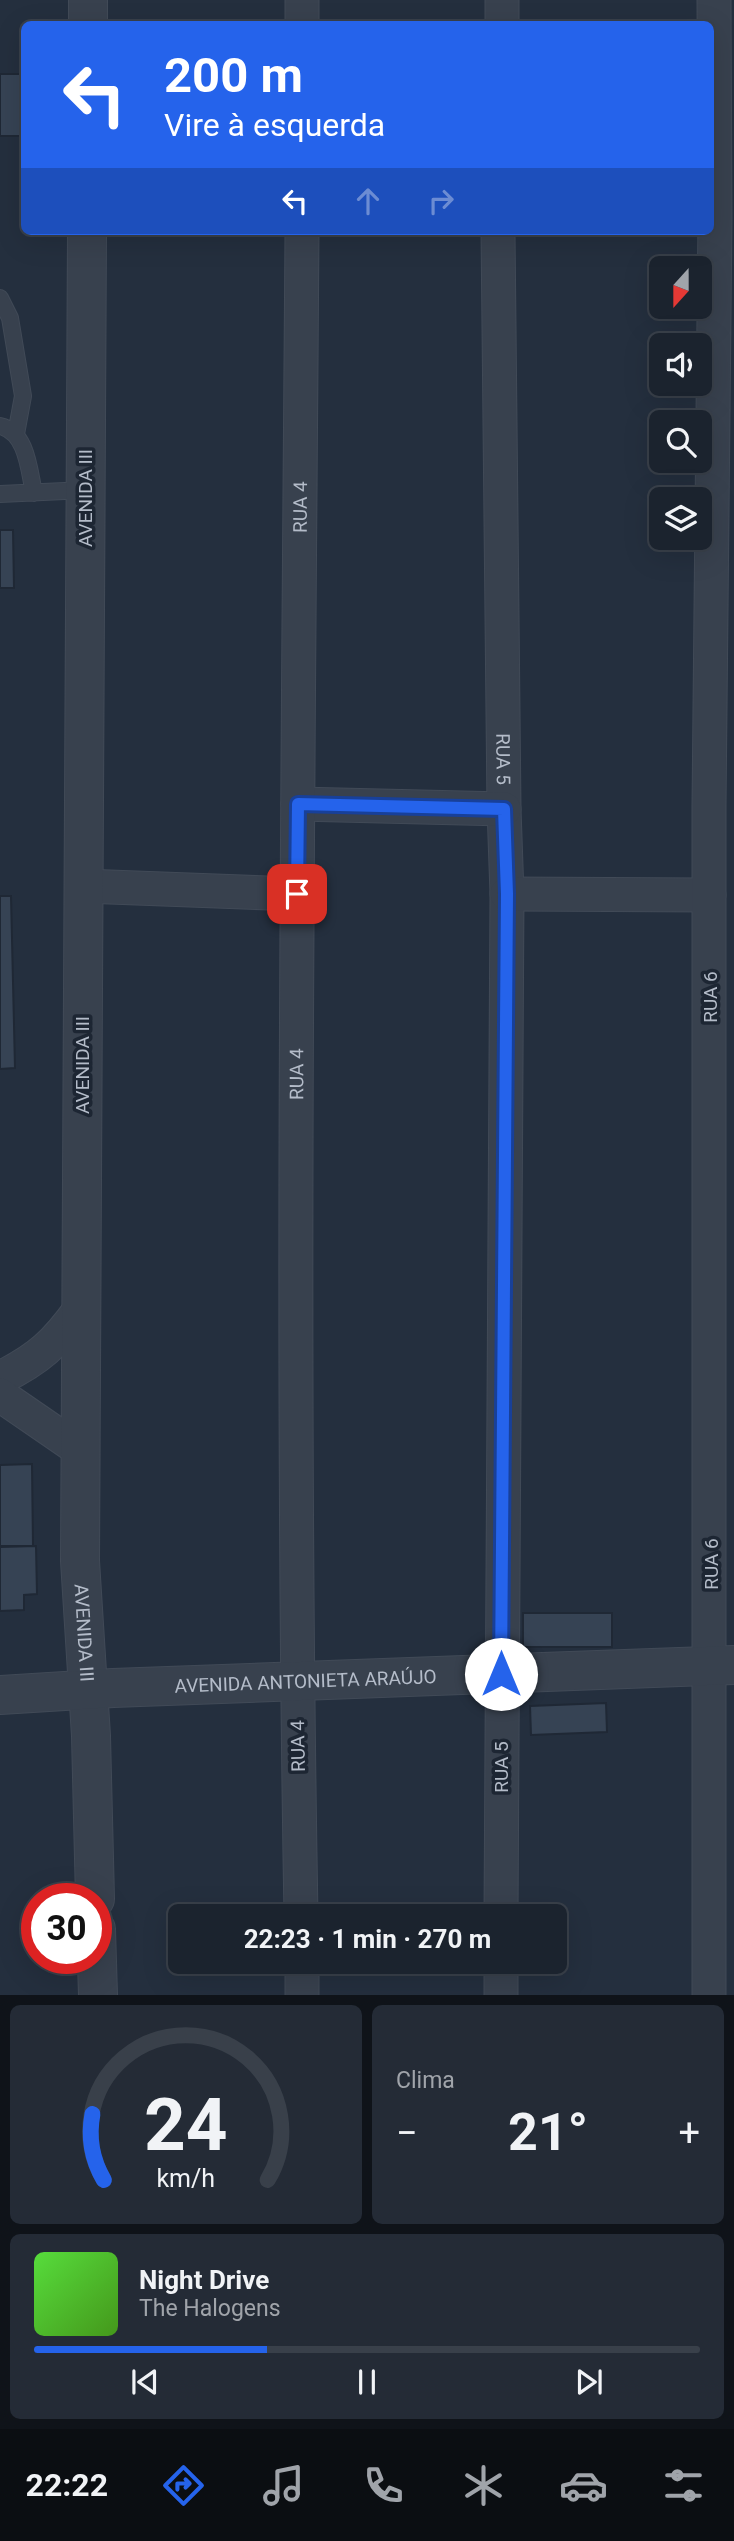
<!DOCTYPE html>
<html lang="pt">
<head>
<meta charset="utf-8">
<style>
  :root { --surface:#1b232e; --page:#242b36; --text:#f1f3f6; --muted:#a0a4aa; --line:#39404a; --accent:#2563eb }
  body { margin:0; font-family:Roboto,sans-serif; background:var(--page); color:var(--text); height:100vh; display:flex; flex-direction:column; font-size:26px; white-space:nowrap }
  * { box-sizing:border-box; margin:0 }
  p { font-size:23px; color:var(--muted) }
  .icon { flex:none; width:38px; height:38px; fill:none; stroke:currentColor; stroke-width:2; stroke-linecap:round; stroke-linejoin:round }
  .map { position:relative; height:1995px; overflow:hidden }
  .details { display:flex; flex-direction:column; gap:10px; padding:10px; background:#0f1319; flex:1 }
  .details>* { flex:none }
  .hud { position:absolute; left:21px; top:21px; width:693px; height:214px; border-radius:10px; box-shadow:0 7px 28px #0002,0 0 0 2px var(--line); background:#2563eb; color:#fff; overflow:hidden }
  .needle { width:46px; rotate:201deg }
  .fabs { position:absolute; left:649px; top:256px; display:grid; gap:14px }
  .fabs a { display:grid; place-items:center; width:63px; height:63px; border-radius:10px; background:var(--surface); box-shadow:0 7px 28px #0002,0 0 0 2px var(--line); font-size:35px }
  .speed { position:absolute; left:21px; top:1883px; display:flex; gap:14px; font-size:35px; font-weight:700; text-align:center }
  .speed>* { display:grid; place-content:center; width:91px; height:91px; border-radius:50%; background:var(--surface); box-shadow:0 7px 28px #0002,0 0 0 2px var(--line); line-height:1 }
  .speed .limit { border:10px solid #d22; background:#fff; color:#111 }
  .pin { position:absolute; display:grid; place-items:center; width:60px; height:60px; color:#fff; margin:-30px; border-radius:14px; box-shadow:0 4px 10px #0006 }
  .me { position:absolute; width:77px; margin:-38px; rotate:0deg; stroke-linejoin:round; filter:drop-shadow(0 0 5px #0008) }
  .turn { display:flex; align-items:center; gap:24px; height:147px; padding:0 28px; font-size:32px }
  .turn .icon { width:91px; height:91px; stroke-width:2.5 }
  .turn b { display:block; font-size:49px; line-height:60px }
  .lanes { display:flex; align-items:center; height:66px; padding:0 28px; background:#0003; justify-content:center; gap:35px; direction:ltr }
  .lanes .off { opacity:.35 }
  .big { font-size:52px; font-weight:700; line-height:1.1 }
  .details .tile { flex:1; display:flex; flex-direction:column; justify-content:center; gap:10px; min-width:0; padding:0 24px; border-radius:10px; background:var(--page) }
  .details .dial { align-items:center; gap:0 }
  .dial svg { height:182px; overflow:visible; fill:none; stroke:var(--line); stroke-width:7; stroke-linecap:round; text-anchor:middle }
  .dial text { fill:var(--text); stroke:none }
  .song { display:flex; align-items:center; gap:21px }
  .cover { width:84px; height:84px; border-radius:10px; background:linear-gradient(135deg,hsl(110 70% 55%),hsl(100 70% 35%)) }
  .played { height:7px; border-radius:4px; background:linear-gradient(90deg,var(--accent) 35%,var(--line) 35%) }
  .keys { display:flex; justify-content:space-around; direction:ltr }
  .heat { display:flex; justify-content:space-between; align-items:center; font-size:38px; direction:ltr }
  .details .tiles { flex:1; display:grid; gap:10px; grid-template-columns:1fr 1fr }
  .tile:last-child { grid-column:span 2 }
  .trip { position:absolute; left:168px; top:1904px; width:399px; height:70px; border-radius:10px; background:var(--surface); box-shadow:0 7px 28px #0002,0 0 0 2px var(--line); font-weight:700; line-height:70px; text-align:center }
  .tabs { display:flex; height:112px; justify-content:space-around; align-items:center; background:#0b0e12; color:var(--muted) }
  .tabs .icon { width:49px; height:49px }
  .tabs .on { color:var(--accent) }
  .tabs b { font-size:32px; color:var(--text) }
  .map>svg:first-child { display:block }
</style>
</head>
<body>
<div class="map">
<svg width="734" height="1995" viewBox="0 0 734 1995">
  <rect width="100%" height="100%" fill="#242f3e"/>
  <path fill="#364354" stroke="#1f2835" stroke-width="2" d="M 0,74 L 21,74 L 21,136 L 0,136 Z
    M 0,530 L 13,530 L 14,588 L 0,588 Z
    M 0,896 L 11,896 L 15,1068 L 0,1069 Z
    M 32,1464 L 33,1546 L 0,1546 L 0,1465 Z
    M 36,1546 L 37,1594 L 24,1595 L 24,1610 L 0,1611 L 0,1547 Z
    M 523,1613 L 612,1613 L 612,1647 L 523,1647 Z
    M 606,1703 L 607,1732 L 531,1735 L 530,1706 Z"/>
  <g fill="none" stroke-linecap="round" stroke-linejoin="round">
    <g stroke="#414a57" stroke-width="18">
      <path id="service" d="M 0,298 L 10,318 L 23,396 L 16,434
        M 0,426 C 27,432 29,470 34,493
        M 0,494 L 86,490"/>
    </g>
    <g stroke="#414a57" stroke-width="35">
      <g id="minor">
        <path d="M 302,0 L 302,24"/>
        <path d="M 502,24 L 502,0"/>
        <path id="s1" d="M 498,231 L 504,809 L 507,894 L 501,1916"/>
        <path d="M 298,804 L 504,809"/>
        <path d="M 83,886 L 297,894"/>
        <path d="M 507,894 L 709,895"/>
        <path d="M 0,1378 C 39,1359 56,1343 81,1308"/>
        <path d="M 0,1395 L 80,1450"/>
        <path id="s2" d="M 301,1916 C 291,1355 298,793 302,231"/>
        <path d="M 302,1962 L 302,1995"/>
        <path d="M 501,1995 L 501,1962"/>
        <path d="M 709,1995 L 709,806 L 715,217 L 714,0"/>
      </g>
    </g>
    <g stroke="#414a57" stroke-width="40">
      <g id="tertiary">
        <path d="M 88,24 L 88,0"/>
        <path id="s3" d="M 87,231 L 80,1561 L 91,1736 L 95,1899"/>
        <path id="s4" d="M 0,1695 L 113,1688 L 734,1665"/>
        <path d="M 96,1929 L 98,1995"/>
      </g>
    </g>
    <use href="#service" stroke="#38414e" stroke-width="16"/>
    <use href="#minor" stroke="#38414e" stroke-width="33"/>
    <use href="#tertiary" stroke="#38414e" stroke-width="38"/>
  </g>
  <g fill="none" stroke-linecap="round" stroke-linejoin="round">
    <g stroke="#184099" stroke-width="18">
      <path id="route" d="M 297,894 L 298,804 L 504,809 L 507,894 L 501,1674"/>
    </g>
    <use href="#route" stroke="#2563eb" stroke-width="12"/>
  </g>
  <g text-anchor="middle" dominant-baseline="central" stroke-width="7" stroke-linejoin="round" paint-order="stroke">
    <g font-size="19" fill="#b4bcc9" stroke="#1d2633">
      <text transform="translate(85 498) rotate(-90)">AVENIDA III</text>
      <text stroke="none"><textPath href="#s2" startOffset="1409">RUA 4</textPath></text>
      <text stroke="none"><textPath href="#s1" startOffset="528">RUA 5</textPath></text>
      <text transform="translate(710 997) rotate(-90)">RUA 6</text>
      <text transform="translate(82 1065) rotate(-90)">AVENIDA III</text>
      <text stroke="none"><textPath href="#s2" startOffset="842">RUA 4</textPath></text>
      <text transform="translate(711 1564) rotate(-90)">RUA 6</text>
      <text stroke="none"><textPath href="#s3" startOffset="1402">AVENIDA III</textPath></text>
      <text stroke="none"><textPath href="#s4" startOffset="306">AVENIDA ANTONIETA ARAÚJO</textPath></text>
      <text transform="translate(298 1746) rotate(-91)">RUA 4</text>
      <text transform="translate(501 1767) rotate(-90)">RUA 5</text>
    </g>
  </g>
</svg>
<div class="fabs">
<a><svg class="needle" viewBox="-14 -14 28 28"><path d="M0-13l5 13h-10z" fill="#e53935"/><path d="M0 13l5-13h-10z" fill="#a0a4aa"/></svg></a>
<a><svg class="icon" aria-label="sound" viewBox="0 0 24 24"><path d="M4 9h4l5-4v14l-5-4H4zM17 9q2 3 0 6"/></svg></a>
<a><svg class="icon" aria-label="search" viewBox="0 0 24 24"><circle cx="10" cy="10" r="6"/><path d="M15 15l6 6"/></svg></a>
<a><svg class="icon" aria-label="layers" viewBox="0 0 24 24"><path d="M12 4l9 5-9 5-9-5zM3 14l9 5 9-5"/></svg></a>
</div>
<div class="speed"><div class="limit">30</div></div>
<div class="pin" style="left:297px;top:894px;background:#d93025"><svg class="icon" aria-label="arrive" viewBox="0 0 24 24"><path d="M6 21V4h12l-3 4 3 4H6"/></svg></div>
<svg class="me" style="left:501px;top:1674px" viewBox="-20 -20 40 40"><circle r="19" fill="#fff"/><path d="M0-13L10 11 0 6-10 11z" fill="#2563eb"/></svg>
<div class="trip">22:23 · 1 min · 270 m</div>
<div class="hud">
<div class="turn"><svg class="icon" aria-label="left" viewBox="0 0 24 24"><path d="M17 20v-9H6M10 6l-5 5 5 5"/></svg><div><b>200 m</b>Vire à esquerda</div></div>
<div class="lanes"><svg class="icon" aria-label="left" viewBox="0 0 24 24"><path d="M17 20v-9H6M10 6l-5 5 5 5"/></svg><svg class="icon off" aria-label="ahead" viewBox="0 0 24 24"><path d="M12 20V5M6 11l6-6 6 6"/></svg><svg class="icon off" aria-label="right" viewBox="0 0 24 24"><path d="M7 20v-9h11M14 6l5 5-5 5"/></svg></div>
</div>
</div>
<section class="details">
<div class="tiles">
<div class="tile dial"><svg viewBox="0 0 100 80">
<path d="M14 69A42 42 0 1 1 86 69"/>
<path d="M14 69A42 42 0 0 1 9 40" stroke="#2563eb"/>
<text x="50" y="56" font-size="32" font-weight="700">24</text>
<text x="50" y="72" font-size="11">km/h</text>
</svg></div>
<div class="tile"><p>Clima</p>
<div class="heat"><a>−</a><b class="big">21°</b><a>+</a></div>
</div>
<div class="tile">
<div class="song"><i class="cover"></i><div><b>Night Drive</b><p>The Halogens</p></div></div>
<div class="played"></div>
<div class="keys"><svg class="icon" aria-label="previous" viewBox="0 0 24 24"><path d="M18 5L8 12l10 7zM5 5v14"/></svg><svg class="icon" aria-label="pause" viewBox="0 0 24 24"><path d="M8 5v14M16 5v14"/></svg><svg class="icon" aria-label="next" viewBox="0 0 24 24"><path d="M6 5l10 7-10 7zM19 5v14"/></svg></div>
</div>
</div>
</section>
<nav class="tabs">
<b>22:22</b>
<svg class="icon on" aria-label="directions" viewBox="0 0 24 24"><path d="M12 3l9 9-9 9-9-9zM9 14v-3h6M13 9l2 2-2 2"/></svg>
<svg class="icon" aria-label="music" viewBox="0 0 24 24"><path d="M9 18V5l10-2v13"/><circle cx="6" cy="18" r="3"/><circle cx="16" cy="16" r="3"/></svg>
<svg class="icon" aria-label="phone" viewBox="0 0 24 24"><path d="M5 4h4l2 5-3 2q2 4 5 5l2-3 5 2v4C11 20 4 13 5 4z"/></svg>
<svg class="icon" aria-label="climate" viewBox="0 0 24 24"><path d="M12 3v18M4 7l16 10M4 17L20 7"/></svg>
<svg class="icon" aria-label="car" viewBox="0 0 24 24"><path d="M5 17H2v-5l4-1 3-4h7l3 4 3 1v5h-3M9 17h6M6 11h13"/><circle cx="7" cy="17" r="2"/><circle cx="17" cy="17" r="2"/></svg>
<svg class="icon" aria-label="filters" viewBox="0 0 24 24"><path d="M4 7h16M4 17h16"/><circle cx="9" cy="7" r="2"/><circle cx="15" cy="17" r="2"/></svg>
</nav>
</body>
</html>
